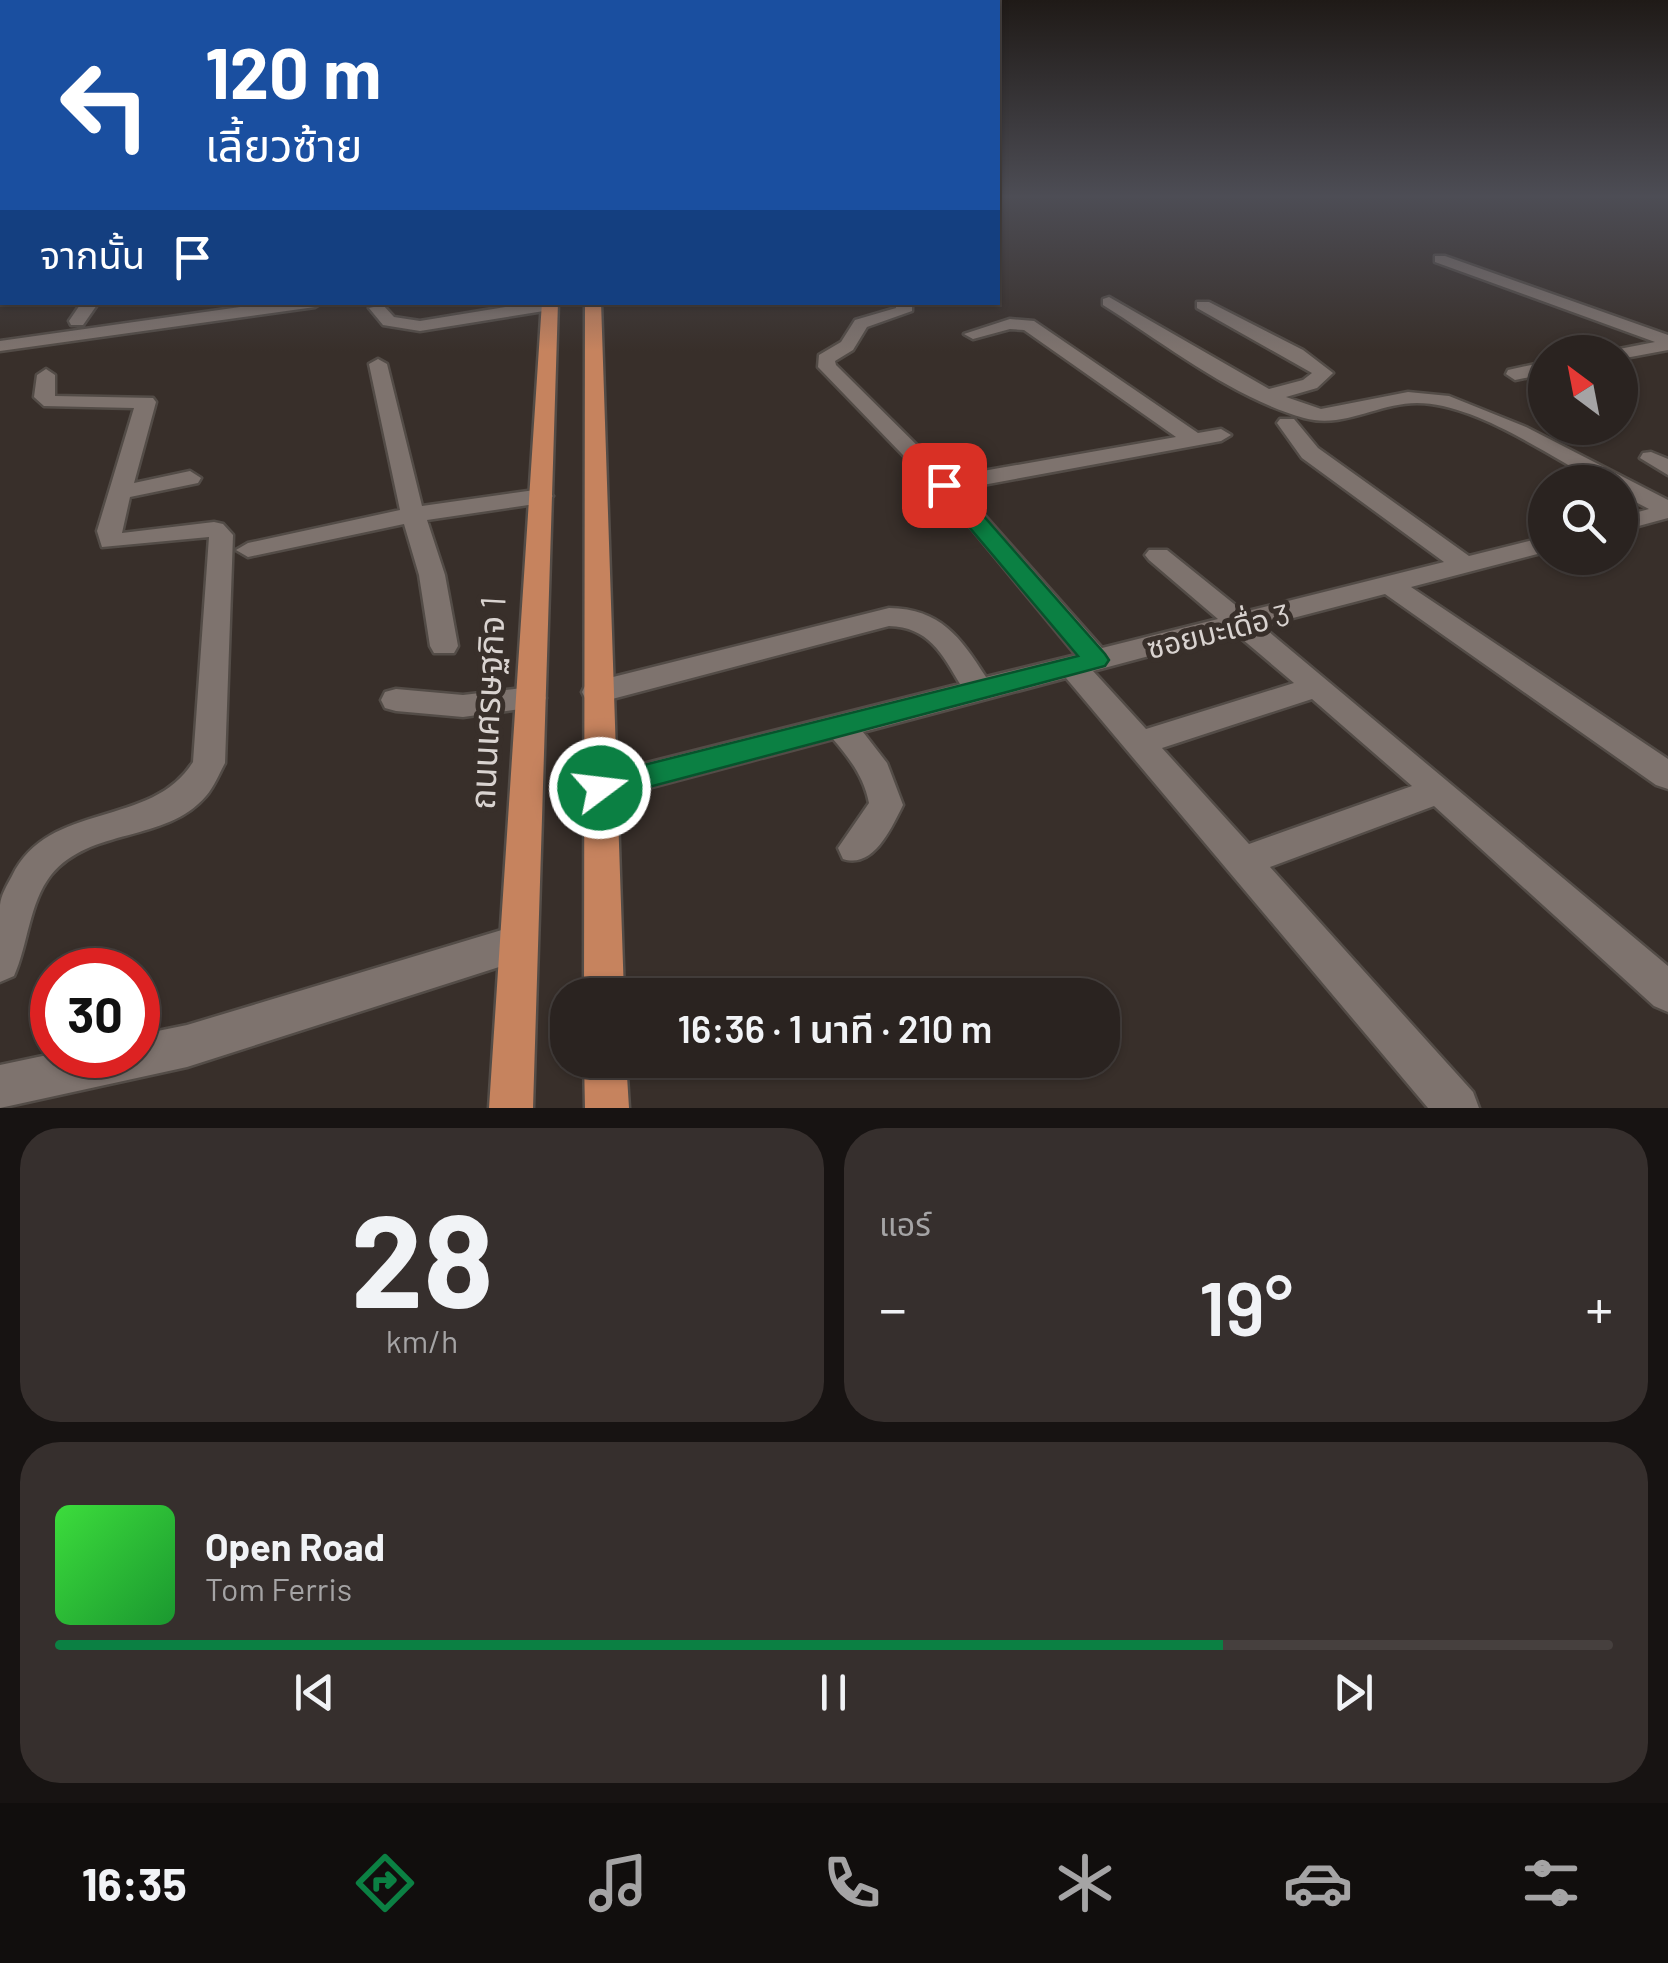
<!DOCTYPE html>
<html lang="th">
<head>
<meta charset="utf-8">
<style>
  :root { --surface:#2a2320; --page:#362f2d; --text:#f1f3f6; --muted:#a5a4a5; --line:#46403e; --accent:#0b8043 }
  body { margin:0; font-family:Barlow,"Noto Sans Thai",sans-serif; background:var(--page); color:var(--text); height:100vh; display:flex; flex-direction:column; font-size:38px; white-space:nowrap }
  * { box-sizing:border-box; margin:0 }
  p { font-size:32px; color:var(--muted) }
  .icon { flex:none; width:55px; height:55px; fill:none; stroke:currentColor; stroke-width:2; stroke-linecap:round; stroke-linejoin:round }
  .map { position:relative; height:1108px; overflow:hidden }
  .panel { display:flex; flex-direction:column; gap:20px; padding:20px; background:#171312; flex:1 }
  .panel>* { flex:none }
  .hud { position:absolute; left:0px; top:0px; width:1000px; height:305px; box-shadow:0 2px 8px #0004,0 0 0 2px var(--line); background:#1a4fa0; color:#fff; overflow:hidden }
  .needle { width:65px; rotate:328deg }
  .fabs { position:absolute; left:1528px; top:335px; display:grid; gap:20px }
  .fabs a { display:grid; place-items:center; width:110px; height:110px; border-radius:50%; background:var(--surface); box-shadow:0 2px 8px #0004,0 0 0 2px var(--line); font-size:50px }
  .speed { position:absolute; left:30px; top:948px; display:flex; gap:20px; font-size:50px; font-weight:700; text-align:center }
  .speed>* { display:grid; place-content:center; width:130px; height:130px; border-radius:50%; background:var(--surface); box-shadow:0 2px 8px #0004,0 0 0 2px var(--line); line-height:1 }
  .speed .limit { border:15px solid #d22; background:#fff; color:#111 }
  .pin { position:absolute; display:grid; place-items:center; width:85px; height:85px; color:#fff; margin:-42px; border-radius:20px; box-shadow:0 5px 15px #0006 }
  .me { position:absolute; width:110px; margin:-55px; rotate:75deg; stroke-linejoin:round; filter:drop-shadow(0 0 8px #0008) }
  .turn { display:flex; align-items:center; gap:35px; height:210px; padding:0 40px; font-size:45px }
  .turn .icon { width:130px; height:130px; stroke-width:2.5 }
  .turn b { display:block; font-size:70px; line-height:85px }
  .then { display:flex; align-items:center; height:95px; padding:0 40px; background:#0003; gap:20px; font-size:38px }
  .big { font-size:75px; font-weight:600; line-height:1.1 }
  .panel .card { flex:1; display:flex; flex-direction:column; justify-content:center; gap:15px; min-width:0; padding:0 35px; border-radius:40px; background:var(--page) }
  .panel .dial { align-items:center; gap:0 }
  .dial b { font-size:130px; line-height:1 }
  .song { display:flex; align-items:center; gap:30px }
  .cover { width:120px; height:120px; border-radius:15px; background:linear-gradient(135deg,hsl(120 70% 55%),hsl(130 70% 35%)) }
  .played { height:10px; border-radius:5px; background:linear-gradient(90deg,var(--accent) 75%,var(--line) 75%) }
  .keys { display:flex; justify-content:space-around; direction:ltr }
  .heat { display:flex; justify-content:space-between; align-items:center; font-size:55px; direction:ltr }
  .panel .tiles { flex:1; display:grid; gap:20px; grid-template-columns:1fr 1fr }
  .card:last-child { grid-column:span 2 }
  .trip { position:absolute; left:550px; top:978px; width:570px; height:100px; border-radius:40px; background:var(--surface); box-shadow:0 2px 8px #0004,0 0 0 2px var(--line); font-weight:600; line-height:100px; text-align:center }
  .tabs { display:flex; height:160px; justify-content:space-around; align-items:center; background:#110e0d; color:var(--muted) }
  .tabs .icon { width:70px; height:70px }
  .tabs .current { color:var(--accent) }
  .tabs b { font-size:45px; color:var(--text) }
  .map>svg:first-child { display:block }
</style>
</head>
<body>
<div class="map">
<svg width="1668" height="1108" viewBox="0 0 1668 1108">
  <rect width="100%" height="100%" fill="#382f2a"/>
  <g fill="none" stroke-linecap="round" stroke-linejoin="round">
    <g stroke="#534c47" stroke-width="5">
      <path id="minor" d="M 2,203 L 2,212 L 0,213 L 0,204 Z
        M 1435,256 L 1445,256 L 1668,335 L 1668,350 L 1620,359 L 1620,352 L 1614,350 L 1655,342 L 1435,262 Z
        M 0,274 L 2,275 L 2,284 L 0,284 Z
        M 1109,297 L 1269,389 L 1303,380 L 1312,373 L 1197,308 L 1197,302 L 1209,302 L 1303,350 L 1333,373 L 1317,388 L 1286,397 L 1321,409 L 1408,392 L 1449,396 L 1526,427 L 1668,500 L 1668,518 L 1620,531 L 1620,517 L 1649,509 L 1620,494 L 1620,482 L 1599,482 C 1549,456 1475,403 1417,403 C 1378,403 1344,429 1304,418 C 1231,397 1167,345 1103,305 L 1103,299 Z
        M 82,302 L 99,302 L 83,325 L 71,325 L 69,321 Z
        M 276,302 L 323,302 L 315,307 L 0,351 L 0,341 Z
        M 535,302 L 558,305 L 550,310 L 420,331 L 383,325 L 369,308 L 383,305 L 394,317 L 420,321 Z
        M 896,302 L 912,302 L 912,311 L 867,327 L 853,350 L 835,361 L 836,365 L 949,477 L 1176,437 L 1024,330 L 1010,329 L 973,339 L 964,334 L 1010,319 L 1034,321 L 1198,433 L 1221,429 L 1231,435 L 1221,441 L 961,489 L 1102,648 L 1218,619 L 1149,560 L 1145,555 L 1149,550 L 1167,550 L 1244,612 L 1444,562 L 1302,458 L 1277,423 L 1280,419 L 1294,419 L 1318,448 L 1469,556 L 1545,537 L 1545,552 L 1411,587 L 1668,759 L 1668,789 L 1656,785 L 1385,594 L 1262,626 L 1668,966 L 1668,1012 L 1654,1006 L 1434,806 L 1270,867 L 1473,1092 L 1479,1108 L 1428,1108 L 1066,678 L 863,732 L 887,763 L 903,805 C 891,829 873,869 843,859 L 838,848 L 869,803 C 864,777 850,759 833,739 L 599,801 L 587,797 L 582,788 L 587,779 L 599,775 L 960,684 C 942,653 928,627 889,626 L 597,703 L 586,700 L 582,692 L 586,684 L 597,681 L 889,608 C 941,609 960,637 986,677 L 1076,655 L 958,512 L 818,367 L 819,355 L 841,342 L 855,320 L 896,308 ZM 1235,633 L 1294,683 L 1146,729 L 1093,671 ZM 1312,699 L 1412,786 L 1249,844 L 1162,748 Z
        M 378,359 L 387,364 L 422,506 L 542,489 L 553,496 L 542,503 L 427,520 L 445,575 L 458,646 L 454,653 L 434,653 L 430,646 L 419,575 L 404,524 L 248,557 L 236,550 L 248,543 L 400,510 L 369,364 Z
        M 1545,362 L 1545,374 L 1515,380 L 1506,374 L 1508,370 Z
        M 46,369 L 55,375 L 55,396 L 153,398 L 156,402 L 134,483 L 190,471 L 201,478 L 198,483 L 130,497 L 122,533 L 214,522 L 223,524 L 233,535 L 225,763 C 219,774 214,787 206,796 C 166,843 90,827 51,875 C 29,903 28,945 14,976 L 0,982 C 0,957 0,929 0,905 C 1,895 7,885 12,876 C 49,800 151,829 193,762 L 209,537 L 102,547 L 97,531 L 134,408 L 44,406 L 34,397 L 37,375 Z
        M 1651,452 L 1668,459 L 1668,475 L 1640,458 L 1643,453 Z
        M 531,687 L 542,690 L 546,698 L 542,706 L 463,717 L 396,711 L 385,708 L 381,700 L 385,692 L 396,689 L 463,695 Z
        M 518,925 L 532,930 L 537,943 L 532,956 L 518,961 L 187,1067 L 0,1108 L 0,1065 L 52,1054 L 138,1055 L 138,1035 L 187,1025 Z"/>
    </g>
    <g stroke="#534c47" stroke-width="5">
      <path id="major" d="M 542,302 L 558,302 L 533,1108 L 489,1108 Z
        M 585,302 L 601,302 L 624,995 L 584,995 Z
        M 584,1060 L 626,1060 L 629,1108 L 585,1108 Z"/>
    </g>
    <use href="#minor" fill="#7e736e" fill-rule="evenodd"/>
    <use href="#major" fill="#c6835e" fill-rule="evenodd"/>
  </g>
  <linearGradient id="sky" x2="0" y2="1"><stop stop-color="#1f1a17"/><stop offset="0.56" stop-color="#4d4d55"/><stop offset="1" stop-color="#4d4d55" stop-opacity="0"/></linearGradient>
  <rect width="1668" height="351" fill="url(#sky)"/>
  <path fill="#0b8043" stroke="#07532c" stroke-width="2.5" d="M 944,479 L 952,480 L 1105,654 L 1109,660 L 1105,666 L 600,800 L 589,796 L 584,788 L 589,779 L 600,776 L 1078,656 L 937,489 L 934,485 Z"/>
  <g text-anchor="middle" dominant-baseline="central" stroke-width="10" stroke-linejoin="round" paint-order="stroke">
    <g font-size="30" fill="#d9d3d0" stroke="#382f2a">
      <text transform="translate(1218 630) rotate(-14)">ซอยมะเดื่อ 3</text>
    </g>
    <g font-size="35" fill="#d9d3d0" stroke="#382f2a">
      <text transform="translate(486 703) rotate(-87)">ถนนเศรษฐกิจ 1</text>
    </g>
  </g>
</svg>
<div class="fabs">
<a><svg class="needle" viewBox="-14 -14 28 28"><path d="M0-13l5 13h-10z" fill="#e53935"/><path d="M0 13l5-13h-10z" fill="#a5a4a5"/></svg></a>
<a><svg class="icon" aria-label="search" viewBox="0 0 24 24"><circle cx="10" cy="10" r="6"/><path d="M15 15l6 6"/></svg></a>
</div>
<div class="speed"><div class="limit">30</div></div>
<div class="pin" style="left:944px;top:485px;background:#d93025"><svg class="icon" aria-label="arrive" viewBox="0 0 24 24"><path d="M6 21V4h12l-3 4 3 4H6"/></svg></div>
<svg class="me" style="left:600px;top:788px" viewBox="-20 -20 40 40"><circle r="17" fill="#0b8043" stroke="#fff" stroke-width="3"/><path d="M0-11L8 9 0 5-8 9z" fill="#fff"/></svg>
<div class="trip">16:36 · 1 นาที · 210 m</div>
<div class="hud">
<div class="turn"><svg class="icon" aria-label="left" viewBox="0 0 24 24"><path d="M17 20v-9H6M10 6l-5 5 5 5"/></svg><div><b>120 m</b>เลี้ยวซ้าย</div></div>
<div class="then">จากนั้น<svg class="icon" aria-label="arrive" viewBox="0 0 24 24"><path d="M6 21V4h12l-3 4 3 4H6"/></svg></div>
</div>
</div>
<section class="panel">
<div class="tiles">
<div class="card dial"><b>28</b><p>km/h</p></div>
<div class="card"><p>แอร์</p>
<div class="heat"><a>−</a><b class="big">19°</b><a>+</a></div>
</div>
<div class="card">
<div class="song"><i class="cover"></i><div><b>Open Road</b><p>Tom Ferris</p></div></div>
<div class="played"></div>
<div class="keys"><svg class="icon" aria-label="previous" viewBox="0 0 24 24"><path d="M18 5L8 12l10 7zM5 5v14"/></svg><svg class="icon" aria-label="pause" viewBox="0 0 24 24"><path d="M8 5v14M16 5v14"/></svg><svg class="icon" aria-label="next" viewBox="0 0 24 24"><path d="M6 5l10 7-10 7zM19 5v14"/></svg></div>
</div>
</div>
</section>
<nav class="tabs">
<b>16:35</b>
<svg class="icon current" aria-label="directions" viewBox="0 0 24 24"><path d="M12 3l9 9-9 9-9-9zM9 14v-3h6M13 9l2 2-2 2"/></svg>
<svg class="icon" aria-label="music" viewBox="0 0 24 24"><path d="M9 18V5l10-2v13"/><circle cx="6" cy="18" r="3"/><circle cx="16" cy="16" r="3"/></svg>
<svg class="icon" aria-label="phone" viewBox="0 0 24 24"><path d="M5 4h4l2 5-3 2q2 4 5 5l2-3 5 2v4C11 20 4 13 5 4z"/></svg>
<svg class="icon" aria-label="climate" viewBox="0 0 24 24"><path d="M12 3v18M4 7l16 10M4 17L20 7"/></svg>
<svg class="icon" aria-label="car" viewBox="0 0 24 24"><path d="M5 17H2v-5l4-1 3-4h7l3 4 3 1v5h-3M9 17h6M6 11h13"/><circle cx="7" cy="17" r="2"/><circle cx="17" cy="17" r="2"/></svg>
<svg class="icon" aria-label="filters" viewBox="0 0 24 24"><path d="M4 7h16M4 17h16"/><circle cx="9" cy="7" r="2"/><circle cx="15" cy="17" r="2"/></svg>
</nav>
</body>
</html>
